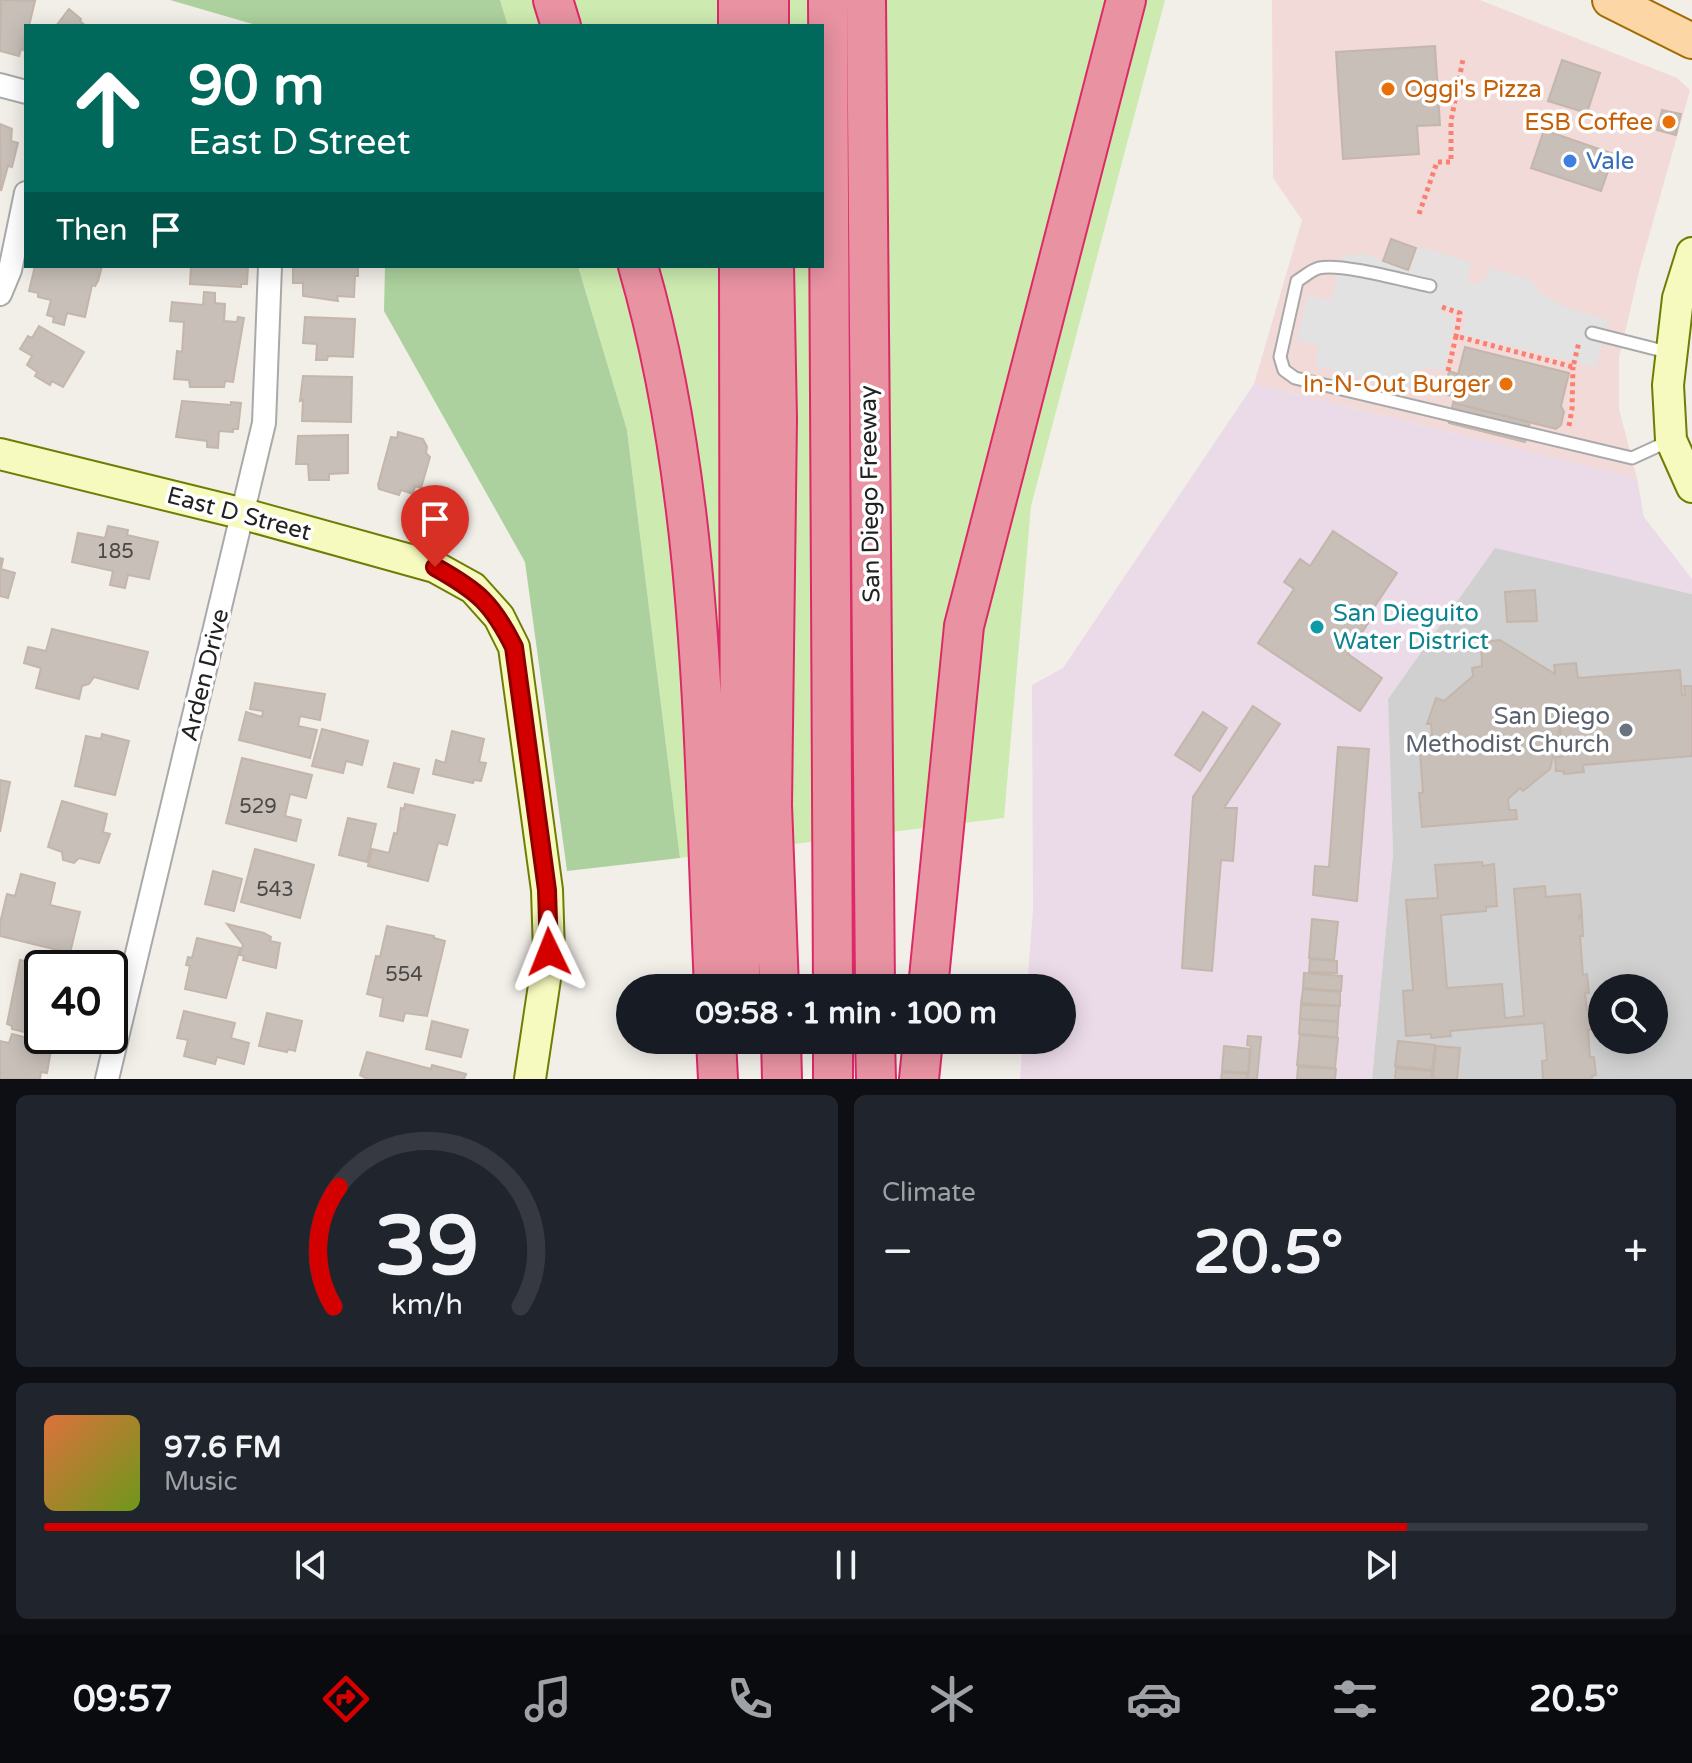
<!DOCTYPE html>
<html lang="en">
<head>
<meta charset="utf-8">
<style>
  :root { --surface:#171b24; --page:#20242c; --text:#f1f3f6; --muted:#9ea1a6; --line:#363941; --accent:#d40000 }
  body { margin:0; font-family:"Varela Round",sans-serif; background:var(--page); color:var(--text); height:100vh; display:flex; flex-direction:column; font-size:30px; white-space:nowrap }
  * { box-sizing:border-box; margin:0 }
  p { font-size:26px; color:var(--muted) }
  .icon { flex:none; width:44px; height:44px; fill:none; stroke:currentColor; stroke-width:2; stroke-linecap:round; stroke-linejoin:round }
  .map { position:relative; height:1079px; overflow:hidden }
  .side { display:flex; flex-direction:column; gap:16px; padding:16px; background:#0d0f14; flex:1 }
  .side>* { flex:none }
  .banner { position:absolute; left:24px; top:24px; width:800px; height:244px; border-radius:0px; box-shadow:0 4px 20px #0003; background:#00695c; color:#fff; overflow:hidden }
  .fabs { position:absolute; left:1588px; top:974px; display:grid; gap:16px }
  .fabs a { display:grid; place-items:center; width:80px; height:80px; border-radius:50%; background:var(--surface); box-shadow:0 4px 20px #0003; font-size:40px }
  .speed { position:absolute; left:24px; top:950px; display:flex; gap:16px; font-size:40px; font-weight:700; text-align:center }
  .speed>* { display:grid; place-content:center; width:104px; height:104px; border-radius:50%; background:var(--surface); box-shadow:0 4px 20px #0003; line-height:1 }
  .speed .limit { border:4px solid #111; border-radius:12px; background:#fff; color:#111 }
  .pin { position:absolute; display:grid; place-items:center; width:68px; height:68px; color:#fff; margin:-82px -34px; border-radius:50% 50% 50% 0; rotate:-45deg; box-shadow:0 0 8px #0007 }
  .pin .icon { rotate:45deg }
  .me { position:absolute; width:88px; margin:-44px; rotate:358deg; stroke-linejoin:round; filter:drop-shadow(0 0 6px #0008) }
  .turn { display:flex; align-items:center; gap:28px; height:168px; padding:0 32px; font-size:36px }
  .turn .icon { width:104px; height:104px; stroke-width:2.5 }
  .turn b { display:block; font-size:56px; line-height:68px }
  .then { display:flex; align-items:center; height:76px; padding:0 32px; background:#0003; gap:16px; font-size:30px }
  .big { font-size:60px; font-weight:700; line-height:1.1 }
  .side .card { flex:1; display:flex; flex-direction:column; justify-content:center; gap:12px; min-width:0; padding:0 28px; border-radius:12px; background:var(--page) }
  .side .dial { align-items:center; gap:0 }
  .dial svg { height:208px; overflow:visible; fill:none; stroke:var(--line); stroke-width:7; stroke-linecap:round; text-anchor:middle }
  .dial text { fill:var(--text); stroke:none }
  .song { display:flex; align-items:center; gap:24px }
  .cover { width:96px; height:96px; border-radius:12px; background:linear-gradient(135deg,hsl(20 70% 55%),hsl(80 70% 35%)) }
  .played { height:8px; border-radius:4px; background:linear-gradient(90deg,var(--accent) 85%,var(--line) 85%) }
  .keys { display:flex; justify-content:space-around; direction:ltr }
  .heat { display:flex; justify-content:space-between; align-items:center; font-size:44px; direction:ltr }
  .side .tiles { flex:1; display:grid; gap:16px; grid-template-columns:1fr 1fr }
  .card:last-child { grid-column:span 2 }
  .trip { position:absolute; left:616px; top:974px; width:460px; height:80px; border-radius:40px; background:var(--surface); box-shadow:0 4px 20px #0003; font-weight:700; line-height:80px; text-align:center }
  .menu { display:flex; height:128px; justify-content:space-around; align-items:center; background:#090b0e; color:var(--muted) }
  .menu .icon { width:56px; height:56px }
  .menu .selected { color:var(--accent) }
  .menu b { font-size:36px; color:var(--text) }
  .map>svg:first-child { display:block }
</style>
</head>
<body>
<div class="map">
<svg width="1692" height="1079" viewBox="0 0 1692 1079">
  <rect width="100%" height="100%" fill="#f2efe9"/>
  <path fill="#f2dad9" d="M 1272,0 L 1480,0 L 1677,78 L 1690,90 L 1640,268 L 1619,358 L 1619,409 L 1637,478 L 1254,384 L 1302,220 L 1273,178 Z"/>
  <path fill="#ebdbe8" d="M 1254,384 L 1637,478 L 1644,517 L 1692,579 L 1692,594 L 1495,549 L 1388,699 L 1393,854 L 1372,1079 L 1020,1079 L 1023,1040 L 1062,1040 L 1062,988 L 1027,988 L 1033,909 L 1032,685 L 1063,668 Z"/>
  <path fill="#d0d0d0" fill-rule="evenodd" d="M 1495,548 L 1692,594 L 1692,1079 L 1372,1079 L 1393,854 L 1388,699 ZM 1602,988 L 1654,988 L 1654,1040 L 1602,1040 Z"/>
  <path fill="#cdebb0" d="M 500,0 L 1165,0 L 1031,506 L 1004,818 L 680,858 L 627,430 L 578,266 L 822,266 L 822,26 L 508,26 Z"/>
  <path fill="#add19e" d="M 170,0 L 500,0 L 508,26 L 259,26 Z
    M 385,266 L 578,266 L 627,430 L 680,858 L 567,871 L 525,562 L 384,311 Z"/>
  <path fill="#e2e2e2" d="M 1418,247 L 1471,262 L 1468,281 L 1476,285 L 1487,278 L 1489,268 L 1530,279 L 1540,292 L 1566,308 L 1608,320 L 1596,367 L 1462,335 L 1466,313 L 1444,307 L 1443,314 L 1456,319 L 1444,371 L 1421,367 L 1414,390 L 1315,366 L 1319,346 L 1297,340 L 1307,296 L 1331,300 L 1342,256 L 1364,254 L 1410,270 Z"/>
  <path fill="#c7bfb8" stroke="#c4b6ab" stroke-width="2" d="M 1,0 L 35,1 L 29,26 L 26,26 L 23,50 L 21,49 L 19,56 L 0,51 Z
    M 69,9 L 81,19 L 80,21 L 86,26 L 56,26 Z
    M 1435,46 L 1440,125 L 1417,126 L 1419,154 L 1343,159 L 1336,52 Z
    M 1562,60 L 1600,73 L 1587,113 L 1548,101 Z
    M 1662,110 L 1681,114 L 1676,135 L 1657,130 Z
    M 0,124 L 12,129 L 11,141 L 18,143 L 12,167 L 8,166 L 1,191 Z
    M 1544,130 L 1614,154 L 1601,191 L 1531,168 Z
    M 1391,239 L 1416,248 L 1408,270 L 1383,261 Z
    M 35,266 L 102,266 L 98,281 L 95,286 L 92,285 L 85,317 L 67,313 L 64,325 L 53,322 L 54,317 L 47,315 L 51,300 L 38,297 L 38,293 L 29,291 Z
    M 191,266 L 248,266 L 247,284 L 241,284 L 241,287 L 190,284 Z
    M 293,266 L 358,266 L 358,276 L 355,276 L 354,297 L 337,296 L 338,301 L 303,296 L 303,283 L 293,283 Z
    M 204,292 L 215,293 L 215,303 L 225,304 L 224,321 L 237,322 L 238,317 L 244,318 L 233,382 L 225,381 L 224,387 L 190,387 L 189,380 L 174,379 L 177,351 L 182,352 L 184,322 L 170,321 L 172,302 L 203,305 Z
    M 305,317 L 355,319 L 353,357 L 328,356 L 327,360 L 316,360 L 317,344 L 303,343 Z
    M 39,326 L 84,352 L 63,387 L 52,381 L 50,385 L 35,376 L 37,372 L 27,365 L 32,356 L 20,349 L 28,336 L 32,338 Z
    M 1465,347 L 1569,373 L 1561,406 L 1564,412 L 1561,425 L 1556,429 L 1453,403 L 1455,397 L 1444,394 L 1449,371 L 1458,374 Z
    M 303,376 L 352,377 L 351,422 L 302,421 L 303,400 L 300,401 Z
    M 182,401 L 231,405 L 231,402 L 241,403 L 238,429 L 233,429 L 233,432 L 219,431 L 218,448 L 207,447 L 207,441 L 176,437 Z
    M 1453,403 L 1530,422 L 1525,442 L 1449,423 Z
    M 398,432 L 423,439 L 427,447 L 426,453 L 430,457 L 421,488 L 415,486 L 413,494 L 401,490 L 399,495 L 379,489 L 378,485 L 391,437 L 397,438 Z
    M 348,435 L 348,473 L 329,474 L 329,480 L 309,480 L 308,464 L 296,464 L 298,436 Z
    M 108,526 L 128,530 L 127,535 L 158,542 L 149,579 L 128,575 L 125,588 L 110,585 L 113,571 L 72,562 L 78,533 L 105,538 Z
    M 1333,531 L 1397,573 L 1373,609 L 1376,611 L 1348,654 L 1382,678 L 1360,711 L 1258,643 L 1294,589 L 1284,582 L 1300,559 L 1310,566 Z
    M 0,558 L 3,559 L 1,569 L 15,573 L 8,598 L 0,596 Z
    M 1535,590 L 1537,621 L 1507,622 L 1505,592 Z
    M 52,629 L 148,652 L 138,689 L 94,677 L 89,684 L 82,686 L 79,699 L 36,688 L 41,668 L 24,663 L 28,647 L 46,651 Z
    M 1500,640 L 1555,674 L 1554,665 L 1576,663 L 1578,678 L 1680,670 L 1682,695 L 1685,695 L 1684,686 L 1692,686 L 1692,756 L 1583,765 L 1584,772 L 1564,774 L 1563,771 L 1556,771 L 1555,757 L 1562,757 L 1560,726 L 1550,769 L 1523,791 L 1520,788 L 1508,799 L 1509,810 L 1516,810 L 1517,819 L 1422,827 L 1419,793 L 1423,793 L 1419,740 L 1432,735 L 1431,724 L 1427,724 L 1436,698 L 1444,701 L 1473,676 L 1472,668 L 1482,666 L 1481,642 Z
    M 255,683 L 325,694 L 320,720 L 300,716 L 298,726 L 317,730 L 310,758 L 239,740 L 246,712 L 262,717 L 263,711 L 250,709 Z
    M 1253,706 L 1280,724 L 1224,808 L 1237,808 L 1233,861 L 1221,860 L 1212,971 L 1182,968 L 1193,797 Z
    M 1203,712 L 1227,728 L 1200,771 L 1175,755 Z
    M 322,729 L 368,741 L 362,765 L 346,761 L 343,773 L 312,766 Z
    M 452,731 L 484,739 L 479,762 L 486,763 L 481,781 L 474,780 L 473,783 L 433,774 L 436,760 L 445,763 Z
    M 102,734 L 129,741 L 115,795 L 75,786 L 86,736 L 101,739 Z
    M 1338,747 L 1369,749 L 1357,901 L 1313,895 L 1315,866 L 1329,867 Z
    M 242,758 L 312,775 L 306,798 L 290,794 L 285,816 L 301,820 L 296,841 L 226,823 Z
    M 394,763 L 419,769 L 413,793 L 388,787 Z
    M 0,780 L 10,782 L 0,832 Z
    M 62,801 L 107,814 L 103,832 L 110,834 L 99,863 L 79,858 L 74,863 L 63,860 L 62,852 L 48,847 Z
    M 405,804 L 455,815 L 447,845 L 438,843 L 428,881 L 368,866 L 372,849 L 389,853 L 394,833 L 397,834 L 401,808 L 404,809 Z
    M 348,818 L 376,824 L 367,862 L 339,855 Z
    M 255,849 L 314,865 L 300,918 L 241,902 Z
    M 1482,862 L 1483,866 L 1494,864 L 1497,906 L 1486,907 L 1486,911 L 1441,915 L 1447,988 L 1502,984 L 1505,1018 L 1524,1016 L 1514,889 L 1545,886 L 1546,897 L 1580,894 L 1582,915 L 1579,915 L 1579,918 L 1582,917 L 1583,936 L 1580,936 L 1583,975 L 1587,974 L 1589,993 L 1585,993 L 1587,1010 L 1602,1009 L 1602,1029 L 1588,1030 L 1590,1057 L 1594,1057 L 1596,1075 L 1592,1076 L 1592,1079 L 1543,1079 L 1542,1061 L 1547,1060 L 1544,1023 L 1450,1031 L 1451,1036 L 1431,1038 L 1431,1034 L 1406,1036 L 1403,991 L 1413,990 L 1406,900 L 1438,898 L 1435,865 Z
    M 213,871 L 242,879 L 234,911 L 205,904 Z
    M 21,874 L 55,883 L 50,905 L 80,912 L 70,953 L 0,936 L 0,923 L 7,894 L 15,896 Z
    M 1312,919 L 1338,922 L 1334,960 L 1309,958 Z
    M 227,924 L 264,933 L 271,937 L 270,941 L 280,943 L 276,968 L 243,960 L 244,956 L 240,955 L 243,945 Z
    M 387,926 L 434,936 L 434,938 L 445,941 L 427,1016 L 405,1013 L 403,1021 L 380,1016 L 383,998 L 367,994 L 376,956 L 380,957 Z
    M 197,938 L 240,948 L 226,998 L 185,989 L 190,966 L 186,965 L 188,957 L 192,958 Z
    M 1310,959 L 1337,961 L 1337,973 L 1309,972 Z
    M 20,960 L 54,968 L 42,968 L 42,1033 L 36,1032 L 36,1035 L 12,1029 L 12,1026 L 7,1024 Z
    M 1304,973 L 1342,976 L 1341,991 L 1303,988 Z
    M 1303,989 L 1340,992 L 1340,1006 L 1301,1003 Z
    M 1301,1005 L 1339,1006 L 1338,1021 L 1300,1019 Z
    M 184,1011 L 235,1023 L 231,1038 L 249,1043 L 244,1064 L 217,1057 L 215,1064 L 184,1056 L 188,1040 L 177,1038 Z
    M 267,1013 L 302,1021 L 295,1051 L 288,1049 L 287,1052 L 259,1046 Z
    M 1300,1019 L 1338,1022 L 1337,1037 L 1299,1034 Z
    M 432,1021 L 468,1030 L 461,1057 L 426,1049 Z
    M 12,1034 L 52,1044 L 47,1073 L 41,1072 L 40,1079 L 0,1079 L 0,1041 L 9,1043 Z
    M 1300,1035 L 1338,1038 L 1335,1068 L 1297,1065 Z
    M 1248,1036 L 1261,1037 L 1257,1079 L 1248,1079 L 1251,1046 L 1247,1045 Z
    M 1398,1041 L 1435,1045 L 1432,1070 L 1395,1066 Z
    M 1224,1046 L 1250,1049 L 1248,1073 L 1222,1071 Z
    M 1436,1046 L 1460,1048 L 1457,1079 L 1433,1079 Z
    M 367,1052 L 431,1069 L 432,1065 L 466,1074 L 464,1079 L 367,1079 L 360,1075 Z
    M 1298,1067 L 1336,1069 L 1335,1079 L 1297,1079 Z
    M 1396,1068 L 1432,1071 L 1431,1079 L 1395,1079 Z
    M 1222,1072 L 1248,1074 L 1247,1079 L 1221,1079 Z"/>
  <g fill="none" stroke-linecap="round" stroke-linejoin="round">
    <g stroke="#a9a9a9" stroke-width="15">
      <path id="lane" d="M 1430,286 C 1405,281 1342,263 1319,268 C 1311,270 1304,277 1297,281 L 1280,357 L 1284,370 L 1295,378 L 1632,458 L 1669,441
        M 1592,333 L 1671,353"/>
    </g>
    <g stroke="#a9a9a9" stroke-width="26">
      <path id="street" d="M 0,85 L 26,92
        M 0,294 L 10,270 L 26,193
        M 107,1079 L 264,423 L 270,266"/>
    </g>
    <g stroke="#707d05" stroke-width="34">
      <path id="secondary" d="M 1692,253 L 1678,298 L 1668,385 L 1671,440 L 1692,487
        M 0,454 L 244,514 L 435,567 L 473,588 L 499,617 L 514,647 L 547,890 L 549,952 L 530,1079"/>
    </g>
    <g stroke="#a06b00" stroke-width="38">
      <path id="primary" d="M 1610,0 L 1692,41"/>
    </g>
    <g stroke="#dc2a67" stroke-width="42">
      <path id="highway" d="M 553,0 L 561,26
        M 738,0 L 738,26
        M 769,0 L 769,26
        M 828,0 L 833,988
        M 866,0 L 875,988
        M 638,266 C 705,497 703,749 714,988
        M 739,266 L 740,988
        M 774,266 L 777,419 L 772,805 L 779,988
        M 928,988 L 964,626 L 1126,0
        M 716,1040 L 718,1079
        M 781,1040 L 782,1079
        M 833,1040 L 833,1079
        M 875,1040 L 876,1079
        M 919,1079 L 923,1040"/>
    </g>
    <path stroke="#fa8072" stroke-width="5" stroke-dasharray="4 4" stroke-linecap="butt" d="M 1419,214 L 1437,162 L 1451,162 L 1451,121 L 1463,59
      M 1442,307 L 1460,313 L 1456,336
      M 1448,371 L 1456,336 L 1573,367 L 1579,342
      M 1569,426 L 1572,409 L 1573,367"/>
    <use href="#lane" stroke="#fff" stroke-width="11"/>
    <use href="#street" stroke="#fff" stroke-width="22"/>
    <use href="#secondary" stroke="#f7fabf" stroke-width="30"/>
    <use href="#primary" stroke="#fcd6a4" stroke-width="34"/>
    <use href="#highway" stroke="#e892a2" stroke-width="38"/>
  </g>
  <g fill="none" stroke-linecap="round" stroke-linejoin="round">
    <g stroke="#8a0000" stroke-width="20">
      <path id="route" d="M 435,567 C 478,591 492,603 514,647 L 547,890 L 549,952"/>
    </g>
    <use href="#route" stroke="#d40000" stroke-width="14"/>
  </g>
  <g fill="#e8710a" stroke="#fff" stroke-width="3">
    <circle cx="1388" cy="89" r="8"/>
    <circle cx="1669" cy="122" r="8"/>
    <circle cx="1506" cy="384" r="8"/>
  </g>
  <circle fill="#3f7fe0" stroke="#fff" stroke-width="3" cx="1570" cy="161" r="8"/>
  <circle fill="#0f9aa8" stroke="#fff" stroke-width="3" cx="1317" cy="627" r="8"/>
  <circle fill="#6b7280" stroke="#fff" stroke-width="3" cx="1626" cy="730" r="8"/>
  <g text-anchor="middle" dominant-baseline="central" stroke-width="7" stroke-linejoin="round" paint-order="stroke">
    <g font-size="20" fill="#4b4948">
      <text x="115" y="552">185</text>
      <text x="258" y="807">529</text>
      <text x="275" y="890">543</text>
      <text x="404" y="975">554</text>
    </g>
    <g font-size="24" fill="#c56008" stroke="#fff" text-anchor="end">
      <text x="1404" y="89" text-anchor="start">Oggi's Pizza</text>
      <text x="1653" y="122">ESB Coffee</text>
      <text x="1490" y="384">In-N-Out Burger</text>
    </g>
    <g font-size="24" fill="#366cbe" stroke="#fff" text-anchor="start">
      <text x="1586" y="161">Vale</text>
    </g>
    <g font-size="24" fill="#222" stroke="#fff">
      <text transform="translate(870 494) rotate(-91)">San Diego Freeway</text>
      <text transform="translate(239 514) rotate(15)">East D Street</text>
      <text transform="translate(205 675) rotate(-76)">Arden Drive</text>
    </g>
    <g font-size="24" fill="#0d838f" stroke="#fff" text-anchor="start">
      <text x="1333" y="613">San Dieguito<tspan x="1333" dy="28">Water District</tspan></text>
    </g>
    <g font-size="24" fill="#5b616d" stroke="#fff" text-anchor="end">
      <text x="1610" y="716">San Diego<tspan x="1610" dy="28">Methodist Church</tspan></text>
    </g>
  </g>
</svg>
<div class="fabs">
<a><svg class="icon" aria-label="search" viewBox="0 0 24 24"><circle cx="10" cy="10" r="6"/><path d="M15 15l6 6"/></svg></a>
</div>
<div class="speed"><div class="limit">40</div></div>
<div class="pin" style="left:435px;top:567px;background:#d93025"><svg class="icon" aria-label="arrive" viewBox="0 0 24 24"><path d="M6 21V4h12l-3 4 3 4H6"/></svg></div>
<svg class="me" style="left:549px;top:952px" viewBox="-20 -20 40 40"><path d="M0-17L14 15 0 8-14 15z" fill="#d40000" stroke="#fff" stroke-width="4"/></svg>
<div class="trip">09:58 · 1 min · 100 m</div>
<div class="banner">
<div class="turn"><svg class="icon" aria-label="ahead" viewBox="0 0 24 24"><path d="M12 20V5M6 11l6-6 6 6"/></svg><div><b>90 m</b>East D Street</div></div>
<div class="then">Then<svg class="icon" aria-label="arrive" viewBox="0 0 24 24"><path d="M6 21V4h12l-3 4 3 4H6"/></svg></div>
</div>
</div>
<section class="side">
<div class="tiles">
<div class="card dial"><svg viewBox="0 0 100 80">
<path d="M14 69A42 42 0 1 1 86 69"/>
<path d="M14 69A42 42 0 0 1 16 23" stroke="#d40000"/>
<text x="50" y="56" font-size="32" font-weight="700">39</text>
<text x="50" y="72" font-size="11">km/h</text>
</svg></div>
<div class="card"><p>Climate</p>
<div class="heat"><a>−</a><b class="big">20.5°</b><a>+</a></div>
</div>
<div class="card">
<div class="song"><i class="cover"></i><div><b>97.6 FM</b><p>Music</p></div></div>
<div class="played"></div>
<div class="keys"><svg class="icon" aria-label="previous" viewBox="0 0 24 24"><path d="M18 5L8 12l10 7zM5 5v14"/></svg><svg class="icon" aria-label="pause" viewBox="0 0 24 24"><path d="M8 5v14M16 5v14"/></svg><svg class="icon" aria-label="next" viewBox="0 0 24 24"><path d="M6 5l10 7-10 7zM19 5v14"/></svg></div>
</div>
</div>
</section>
<nav class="menu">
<b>09:57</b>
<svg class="icon selected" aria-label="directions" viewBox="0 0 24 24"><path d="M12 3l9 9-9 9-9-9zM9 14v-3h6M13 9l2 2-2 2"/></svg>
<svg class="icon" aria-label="music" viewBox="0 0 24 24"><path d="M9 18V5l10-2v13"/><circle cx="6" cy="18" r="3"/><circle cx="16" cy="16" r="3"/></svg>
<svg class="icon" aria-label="phone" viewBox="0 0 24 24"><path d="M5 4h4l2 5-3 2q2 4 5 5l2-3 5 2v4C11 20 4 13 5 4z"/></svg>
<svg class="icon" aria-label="climate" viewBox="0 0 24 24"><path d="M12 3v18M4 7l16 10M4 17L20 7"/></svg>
<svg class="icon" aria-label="car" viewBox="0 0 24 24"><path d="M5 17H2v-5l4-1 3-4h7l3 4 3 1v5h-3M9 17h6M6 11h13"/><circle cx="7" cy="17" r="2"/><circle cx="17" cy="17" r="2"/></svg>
<svg class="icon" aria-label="filters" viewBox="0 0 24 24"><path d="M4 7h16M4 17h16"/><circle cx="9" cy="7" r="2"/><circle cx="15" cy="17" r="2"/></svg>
<b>20.5°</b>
</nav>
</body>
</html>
